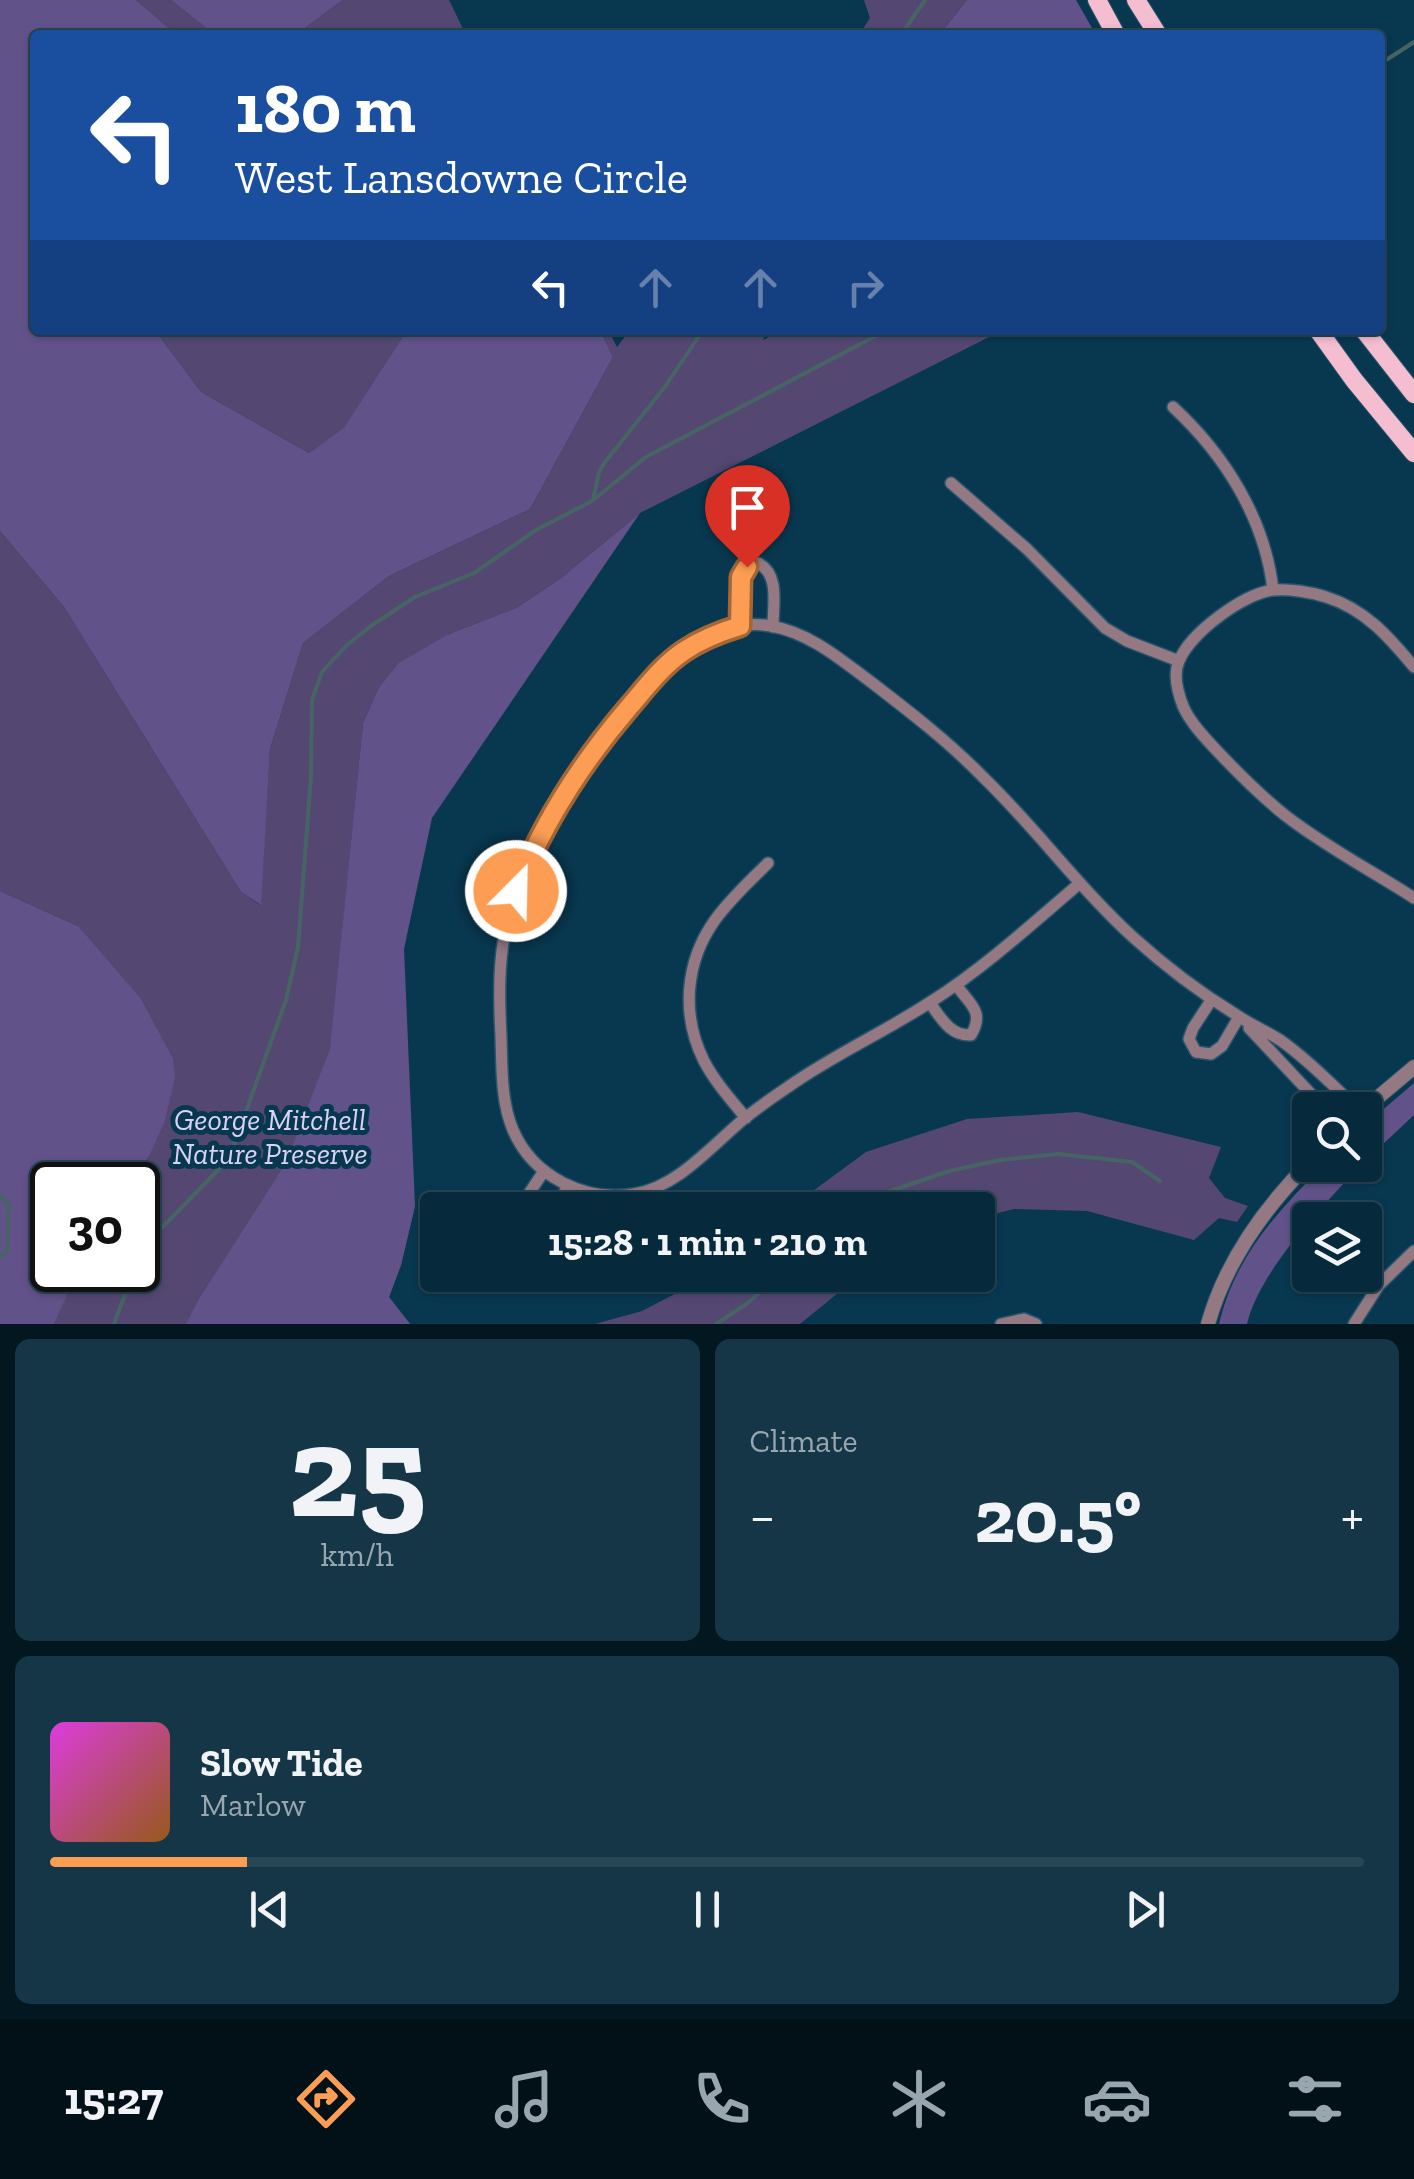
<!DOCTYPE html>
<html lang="en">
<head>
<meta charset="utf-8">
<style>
  :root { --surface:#062a3c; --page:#143647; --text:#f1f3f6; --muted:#98a7af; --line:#274656; --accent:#fc9d53 }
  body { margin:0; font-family:"Zilla Slab",serif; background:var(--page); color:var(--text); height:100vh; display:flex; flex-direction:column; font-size:38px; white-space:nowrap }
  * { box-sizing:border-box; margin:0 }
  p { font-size:32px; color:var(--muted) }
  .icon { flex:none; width:55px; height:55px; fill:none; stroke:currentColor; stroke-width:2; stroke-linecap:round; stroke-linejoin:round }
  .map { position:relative; height:1324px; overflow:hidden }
  .side { display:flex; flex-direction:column; gap:15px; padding:15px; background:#031721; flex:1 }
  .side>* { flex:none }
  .banner { position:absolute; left:30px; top:30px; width:1355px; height:305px; border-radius:10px; box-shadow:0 2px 8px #0004,0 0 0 2px var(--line); background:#1a4fa0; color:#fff; overflow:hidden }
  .buttons { position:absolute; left:1292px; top:1092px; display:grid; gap:20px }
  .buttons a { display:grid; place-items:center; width:90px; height:90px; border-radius:10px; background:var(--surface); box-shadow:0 2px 8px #0004,0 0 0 2px var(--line); font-size:50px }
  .speed { position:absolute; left:30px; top:1162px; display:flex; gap:20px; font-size:50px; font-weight:700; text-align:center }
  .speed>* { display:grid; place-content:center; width:130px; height:130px; border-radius:50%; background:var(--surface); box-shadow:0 2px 8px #0004,0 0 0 2px var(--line); line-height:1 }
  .speed .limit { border:5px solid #111; border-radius:15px; background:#fff; color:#111 }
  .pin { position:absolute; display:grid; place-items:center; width:85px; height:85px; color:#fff; margin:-102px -42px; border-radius:50% 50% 50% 0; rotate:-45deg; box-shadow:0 0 10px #0007 }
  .pin .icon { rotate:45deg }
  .me { position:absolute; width:110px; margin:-55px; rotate:23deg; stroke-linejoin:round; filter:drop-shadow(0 0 8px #0008) }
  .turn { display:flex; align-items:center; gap:35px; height:210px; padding:0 40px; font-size:45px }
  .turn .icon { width:130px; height:130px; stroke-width:2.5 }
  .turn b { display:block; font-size:70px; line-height:85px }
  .lanes { display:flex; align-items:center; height:95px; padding:0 40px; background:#0003; justify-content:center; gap:50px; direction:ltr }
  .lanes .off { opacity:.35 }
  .big { font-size:75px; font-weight:700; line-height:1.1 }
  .side .widget { flex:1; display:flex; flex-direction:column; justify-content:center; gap:15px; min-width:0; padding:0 35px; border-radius:15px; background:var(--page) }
  .side .dial { align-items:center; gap:0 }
  .dial b { font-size:130px; line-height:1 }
  .song { display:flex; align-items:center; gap:30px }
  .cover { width:120px; height:120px; border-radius:15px; background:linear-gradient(135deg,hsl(300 70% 55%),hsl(30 70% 35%)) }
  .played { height:10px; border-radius:5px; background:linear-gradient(90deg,var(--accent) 15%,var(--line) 15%) }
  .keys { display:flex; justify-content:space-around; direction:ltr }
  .heat { display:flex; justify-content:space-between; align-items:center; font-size:55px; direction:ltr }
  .side .tiles { flex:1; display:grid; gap:15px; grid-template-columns:1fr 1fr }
  .widget:last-child { grid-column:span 2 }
  .trip { position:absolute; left:420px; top:1192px; width:575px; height:100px; border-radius:10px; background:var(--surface); box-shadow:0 2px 8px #0004,0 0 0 2px var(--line); font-weight:700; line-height:100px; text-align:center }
  .tab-bar { display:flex; height:160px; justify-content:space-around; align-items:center; background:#021118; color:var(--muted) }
  .tab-bar .icon { width:70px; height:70px }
  .tab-bar .current { color:var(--accent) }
  .tab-bar b { font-size:45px; color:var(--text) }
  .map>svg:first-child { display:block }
</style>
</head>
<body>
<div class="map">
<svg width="1414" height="1324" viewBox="0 0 1414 1324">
  <rect width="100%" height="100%" fill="#083850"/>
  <path fill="#544873" d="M 136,0 L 171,0 L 215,35 L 177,35 Z
    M 343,0 L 449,0 L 466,35 L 295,35 Z
    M 864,0 L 967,0 L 939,35 L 859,35 L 870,18 Z
    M 155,330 L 407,330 L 344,429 L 309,453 L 201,392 Z
    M 600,330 L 608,330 L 617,347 L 630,330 L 767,330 L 763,340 L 784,330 L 1003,330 L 640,513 L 561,578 L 516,608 L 449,634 L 378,689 L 363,723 L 341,944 L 415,1206 L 401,1265 L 389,1297 L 410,1324 L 0,1324 L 52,1270 L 138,1270 L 138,1185 L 62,1185 L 78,926 L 0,891 L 0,531 L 64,607 L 241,892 L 260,905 L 270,749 L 303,643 L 389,576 L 530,509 L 613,357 Z
    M 1078,1112 L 1221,1147 L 1209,1178 L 1225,1198 L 1248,1206 L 1237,1222 L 1219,1218 L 1194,1240 L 1087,1211 L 1014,1209 L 978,1218 L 978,1210 L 787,1210 L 866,1152 L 967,1119 Z
    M 711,1275 L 860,1275 L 800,1324 L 595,1324 L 642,1311 Z"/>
  <path fill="#62528a" d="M 0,0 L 136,0 L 177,35 L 35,35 L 35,330 L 155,330 L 201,392 L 309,453 L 344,428 L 407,330 L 600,330 L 613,357 L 530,509 L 389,576 L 303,643 L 270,749 L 261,905 L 241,892 L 64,607 L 0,531 Z
    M 171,0 L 343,0 L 295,35 L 215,35 Z
    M 967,0 L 1076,0 L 1096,35 L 939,35 Z
    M 640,513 L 432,818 L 404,949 L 415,1206 L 401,1265 L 389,1297 L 410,1324 L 186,1324 L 199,1299 L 286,1163 L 330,1049 L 363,723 L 378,689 L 399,663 L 449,634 L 516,608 L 561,578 Z
    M 0,891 L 78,926 L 141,999 L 173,1059 L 175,1078 L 164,1123 L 150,1154 L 129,1185 L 52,1185 L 52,1270 L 78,1270 L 54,1324 L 0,1324 Z
    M 1414,1083 L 1414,1115 L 1365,1161 L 1365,1125 Z
    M 1324,1165 L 1361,1165 C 1324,1205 1259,1271 1247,1324 L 1219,1324 C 1235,1257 1276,1213 1324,1165 Z"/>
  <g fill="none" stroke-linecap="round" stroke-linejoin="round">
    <path stroke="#476465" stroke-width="4" d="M 901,35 L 925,0
      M 1380,64 L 1414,42
      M 593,500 L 599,472 L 605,462 L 664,388 L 703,330
      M 0,1196 L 9,1204 L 7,1252 L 0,1257
      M 861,1210 L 882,1194 L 949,1171 L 1000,1160 L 1058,1154 L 1132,1162 L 1160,1181
      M 138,1259 L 142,1248 L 229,1159 L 286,1000 L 298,947 L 311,776 L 312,700 L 322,672 L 347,645 L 371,626 L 415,597 L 474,573 L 536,530 L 592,501 L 646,457 L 887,330
      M 114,1324 L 134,1270
      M 716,1324 L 745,1305 L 781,1275"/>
    <g stroke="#28556c" stroke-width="14">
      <path id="minor" d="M 1173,407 C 1225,455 1265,519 1273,590
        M 951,483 L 1027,549 L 1105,628 L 1127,641 L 1179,661
        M 740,626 C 741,604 733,572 758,563 C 780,574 773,605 773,627
        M 1414,667 C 1389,637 1365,609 1326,597 C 1311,592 1290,589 1274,590 C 1244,593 1190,633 1179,661 C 1173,674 1178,693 1183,706 C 1190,723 1207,740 1220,754 C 1241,776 1262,797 1286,816 C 1326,847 1372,871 1414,898
        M 1080,883 C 1032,924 985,967 932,1001 C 885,1032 833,1055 788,1087 C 773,1097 759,1107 745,1118 C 712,1145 678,1187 634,1194 C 585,1202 533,1177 513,1130 C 501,1102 502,1068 501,1037 C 499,999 498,960 507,922 C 526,844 573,773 624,713 C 661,670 707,615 771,626 C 810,633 840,659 871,682 C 910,712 949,742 983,777 C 1036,828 1080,889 1134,938 C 1165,966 1199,992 1235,1014 C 1249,1024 1266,1031 1280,1040 C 1309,1060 1334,1087 1359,1110
        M 1212,999 L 1193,1028 L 1189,1039 L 1196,1052 L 1211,1054 L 1222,1046 L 1239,1017
        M 930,1003 C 941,1018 950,1036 971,1035 C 985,1012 970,1004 956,985
        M 1249,1028 L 1326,1110
        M 746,1118 C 731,1100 715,1082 704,1061 C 681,1015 685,962 715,920 C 730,899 750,881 768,863
        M 518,1210 L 544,1171
        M 554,1210 L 568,1186
        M 1001,1324 L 1024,1319 L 1036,1324
        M 1354,1324 L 1379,1285 L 1414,1251"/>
    </g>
    <g stroke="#28556c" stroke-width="16">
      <path id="tertiary" d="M 1363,1110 L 1414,1067
        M 1208,1324 C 1226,1260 1264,1208 1310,1162"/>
    </g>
    <g stroke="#28556c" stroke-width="20">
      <path id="primary" d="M 1097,0 L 1116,35
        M 1136,0 L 1158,35
        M 1318,330 L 1354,380 L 1414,453
        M 1364,330 L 1414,394"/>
    </g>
    <use href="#minor" stroke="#947982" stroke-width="11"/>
    <use href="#tertiary" stroke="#947982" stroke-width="14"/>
    <use href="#primary" stroke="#f5bdd0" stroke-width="18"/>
  </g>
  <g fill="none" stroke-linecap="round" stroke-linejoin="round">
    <g stroke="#a46636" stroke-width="25">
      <path id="route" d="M 516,891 C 543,822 582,762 630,706 C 647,686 662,666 684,651 C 702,639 720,632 740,626 L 741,577 L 747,567"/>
    </g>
    <use href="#route" stroke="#fc9d53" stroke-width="18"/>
  </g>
  <g text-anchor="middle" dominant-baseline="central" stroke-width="10" stroke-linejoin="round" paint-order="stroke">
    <g font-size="30" font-style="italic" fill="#dad2f5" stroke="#083850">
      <text x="270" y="1120">George Mitchell<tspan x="270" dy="34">Nature Preserve</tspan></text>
    </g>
  </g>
</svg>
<div class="buttons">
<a><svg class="icon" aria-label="search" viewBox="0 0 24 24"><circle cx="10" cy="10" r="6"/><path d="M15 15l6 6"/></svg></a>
<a><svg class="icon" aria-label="layers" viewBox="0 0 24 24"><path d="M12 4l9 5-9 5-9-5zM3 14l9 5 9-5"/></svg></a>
</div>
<div class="speed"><div class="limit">30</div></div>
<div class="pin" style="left:747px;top:567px;background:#d93025"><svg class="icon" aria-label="arrive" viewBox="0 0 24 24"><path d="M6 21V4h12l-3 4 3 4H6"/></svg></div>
<svg class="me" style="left:516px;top:891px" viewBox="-20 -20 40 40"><circle r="17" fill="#fc9d53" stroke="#fff" stroke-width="3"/><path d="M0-11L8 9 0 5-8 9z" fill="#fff"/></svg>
<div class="trip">15:28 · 1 min · 210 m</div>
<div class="banner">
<div class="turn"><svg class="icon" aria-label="left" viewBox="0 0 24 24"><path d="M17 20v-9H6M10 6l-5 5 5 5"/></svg><div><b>180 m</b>West Lansdowne Circle</div></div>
<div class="lanes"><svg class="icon" aria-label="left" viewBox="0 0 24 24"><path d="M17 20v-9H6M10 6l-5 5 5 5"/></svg><svg class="icon off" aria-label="ahead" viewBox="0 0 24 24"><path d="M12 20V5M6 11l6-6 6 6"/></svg><svg class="icon off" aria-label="ahead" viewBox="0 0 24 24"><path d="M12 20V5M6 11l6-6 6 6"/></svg><svg class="icon off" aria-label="right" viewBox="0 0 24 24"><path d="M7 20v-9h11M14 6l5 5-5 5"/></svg></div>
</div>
</div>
<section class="side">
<div class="tiles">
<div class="widget dial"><b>25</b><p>km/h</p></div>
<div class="widget"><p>Climate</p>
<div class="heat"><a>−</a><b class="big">20.5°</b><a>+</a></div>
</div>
<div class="widget">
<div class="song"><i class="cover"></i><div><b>Slow Tide</b><p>Marlow</p></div></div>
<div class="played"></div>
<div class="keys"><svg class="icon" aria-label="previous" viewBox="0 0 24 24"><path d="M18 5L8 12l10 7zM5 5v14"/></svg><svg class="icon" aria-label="pause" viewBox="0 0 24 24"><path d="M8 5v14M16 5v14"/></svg><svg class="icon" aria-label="next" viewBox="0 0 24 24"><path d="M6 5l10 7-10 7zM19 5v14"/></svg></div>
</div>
</div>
</section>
<nav class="tab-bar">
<b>15:27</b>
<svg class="icon current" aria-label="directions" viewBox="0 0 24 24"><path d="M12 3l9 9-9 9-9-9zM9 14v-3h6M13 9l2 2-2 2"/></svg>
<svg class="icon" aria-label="music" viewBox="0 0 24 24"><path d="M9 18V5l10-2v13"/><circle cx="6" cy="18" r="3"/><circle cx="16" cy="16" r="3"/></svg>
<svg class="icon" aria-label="phone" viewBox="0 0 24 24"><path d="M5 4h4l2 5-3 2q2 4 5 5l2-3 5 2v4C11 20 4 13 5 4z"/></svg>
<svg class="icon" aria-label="climate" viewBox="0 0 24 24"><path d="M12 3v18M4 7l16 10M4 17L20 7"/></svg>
<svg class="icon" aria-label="car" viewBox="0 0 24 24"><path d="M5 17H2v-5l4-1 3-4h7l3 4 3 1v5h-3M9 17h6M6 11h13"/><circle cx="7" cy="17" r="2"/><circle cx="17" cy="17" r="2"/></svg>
<svg class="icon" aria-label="filters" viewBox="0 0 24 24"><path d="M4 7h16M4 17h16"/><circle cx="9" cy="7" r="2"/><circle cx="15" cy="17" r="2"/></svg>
</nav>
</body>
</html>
